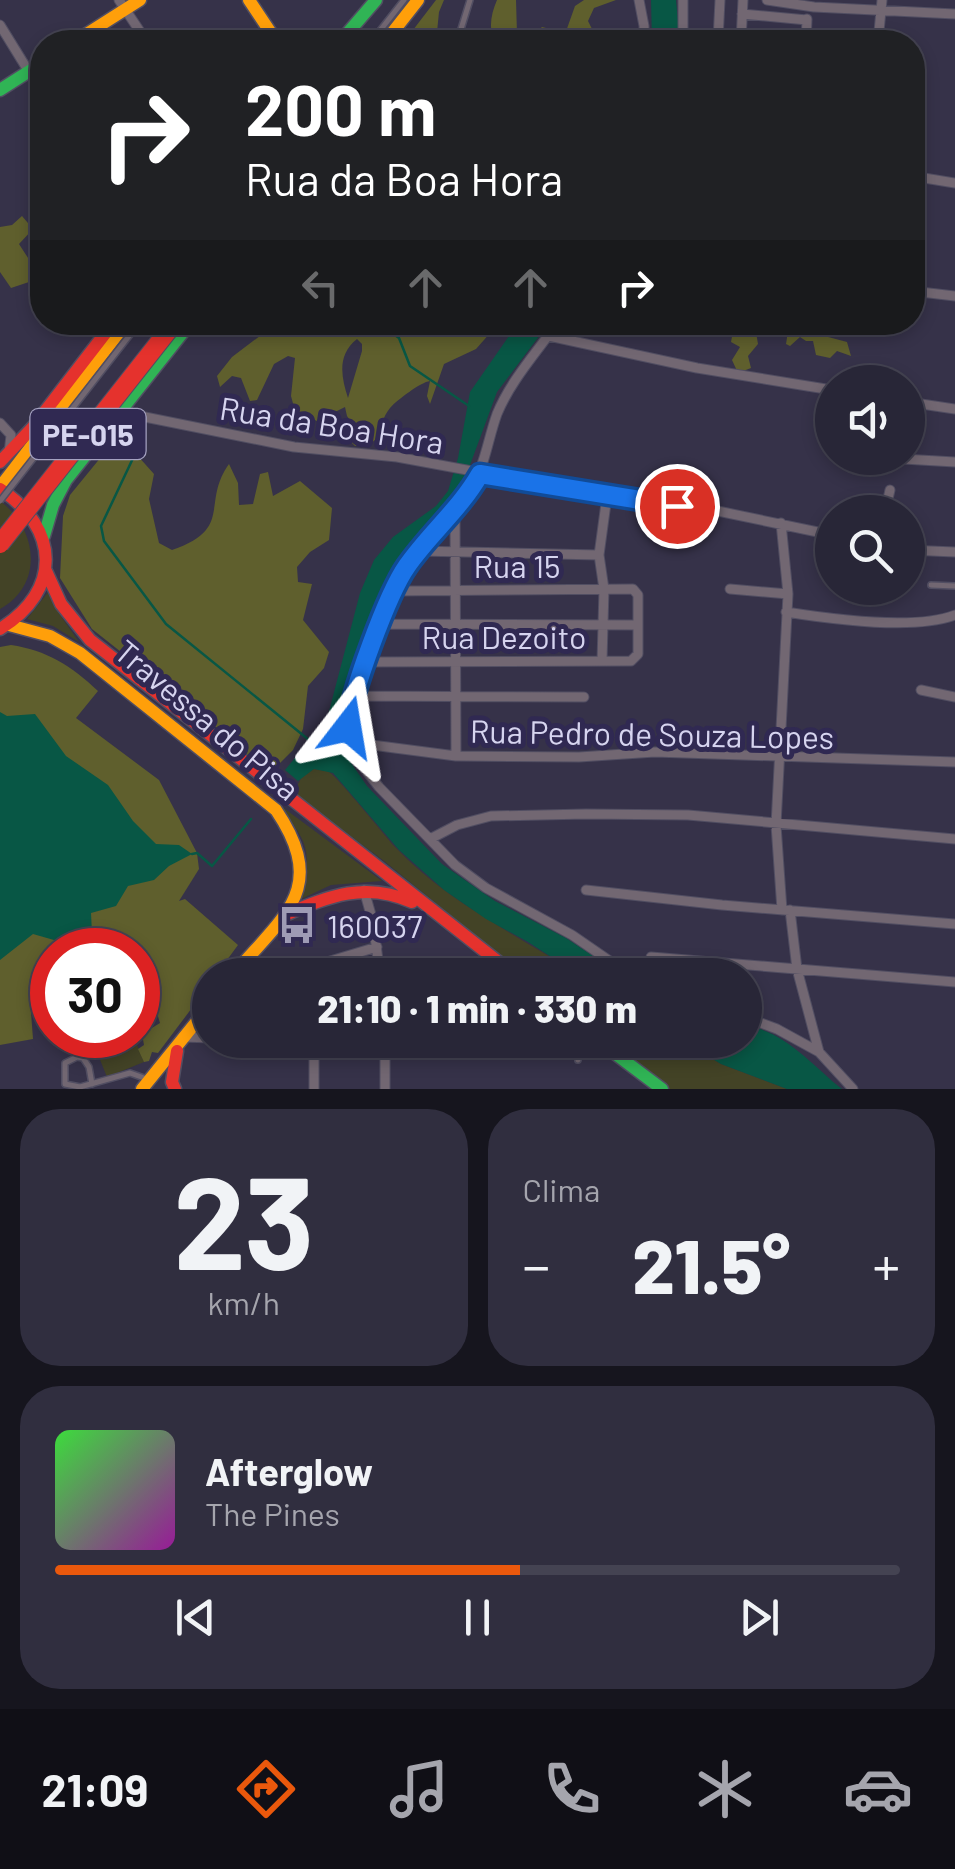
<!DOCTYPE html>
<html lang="pt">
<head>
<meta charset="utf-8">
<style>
  :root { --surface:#282637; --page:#302e3f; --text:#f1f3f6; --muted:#a5a5ad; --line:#444352; --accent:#ea580c }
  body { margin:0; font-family:Barlow,sans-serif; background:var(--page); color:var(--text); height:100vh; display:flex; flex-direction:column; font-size:38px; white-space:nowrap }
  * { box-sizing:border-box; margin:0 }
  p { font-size:32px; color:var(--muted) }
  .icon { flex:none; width:55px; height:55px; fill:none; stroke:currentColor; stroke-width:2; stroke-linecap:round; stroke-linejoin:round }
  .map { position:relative; height:1089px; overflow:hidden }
  .panel { display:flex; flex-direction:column; gap:20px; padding:20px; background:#16151e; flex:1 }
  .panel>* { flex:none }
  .top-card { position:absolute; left:30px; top:30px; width:895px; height:305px; border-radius:40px; box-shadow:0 5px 15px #0003,0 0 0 2px var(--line); background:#202124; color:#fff; overflow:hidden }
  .fabs { position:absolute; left:815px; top:365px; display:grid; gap:20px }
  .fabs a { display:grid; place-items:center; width:110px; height:110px; border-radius:50%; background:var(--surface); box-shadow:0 5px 15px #0003,0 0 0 2px var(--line); font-size:50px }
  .speed { position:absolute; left:30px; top:928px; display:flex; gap:20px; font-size:50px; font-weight:700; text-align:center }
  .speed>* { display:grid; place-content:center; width:130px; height:130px; border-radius:50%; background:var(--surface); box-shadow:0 5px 15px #0003,0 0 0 2px var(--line); line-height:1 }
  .speed .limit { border:15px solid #d22; background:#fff; color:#111 }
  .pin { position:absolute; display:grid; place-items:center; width:85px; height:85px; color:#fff; margin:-42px; border:5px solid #fff; border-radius:50%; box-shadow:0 2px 10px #0007 }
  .me { position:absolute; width:110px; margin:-55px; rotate:14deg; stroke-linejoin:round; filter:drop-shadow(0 0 8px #0008) }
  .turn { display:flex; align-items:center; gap:35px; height:210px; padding:0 50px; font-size:45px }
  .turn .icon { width:130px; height:130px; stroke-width:2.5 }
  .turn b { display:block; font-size:70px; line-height:85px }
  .lanes { display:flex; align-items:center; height:95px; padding:0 50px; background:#0003; justify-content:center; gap:50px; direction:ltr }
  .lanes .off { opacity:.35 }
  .big { font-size:75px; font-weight:800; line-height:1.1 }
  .panel .tile { flex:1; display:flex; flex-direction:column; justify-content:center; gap:15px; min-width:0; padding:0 35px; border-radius:40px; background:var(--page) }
  .panel .dial { align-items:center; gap:0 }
  .dial b { font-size:130px; line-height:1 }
  .song { display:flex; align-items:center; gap:30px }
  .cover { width:120px; height:120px; border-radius:15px; background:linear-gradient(135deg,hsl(120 70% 55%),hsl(300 70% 35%)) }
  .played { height:10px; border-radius:5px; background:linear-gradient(90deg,var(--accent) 55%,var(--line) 55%) }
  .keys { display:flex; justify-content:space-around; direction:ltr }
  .heat { display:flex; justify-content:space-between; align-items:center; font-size:55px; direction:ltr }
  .panel .tiles { flex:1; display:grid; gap:20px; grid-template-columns:1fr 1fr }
  .tile:last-child { grid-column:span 2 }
  .trip { position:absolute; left:192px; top:958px; width:570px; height:100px; border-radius:50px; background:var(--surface); box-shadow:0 5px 15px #0003,0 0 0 2px var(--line); font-weight:800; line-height:100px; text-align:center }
  .menu { display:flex; height:160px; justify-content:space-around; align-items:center; background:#100f16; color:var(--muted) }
  .menu .icon { width:70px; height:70px }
  .menu .current { color:var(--accent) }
  .menu b { font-size:45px; color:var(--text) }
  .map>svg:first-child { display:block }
</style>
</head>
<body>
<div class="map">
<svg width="955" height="1089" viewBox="0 0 955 1089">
  <rect width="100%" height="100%" fill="#363249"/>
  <path fill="#434326" d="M 0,501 C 37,528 45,584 0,609 Z
    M 49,591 L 56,609 L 79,642 L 53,626 L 27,619 Z
    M 314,769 C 318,770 326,770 329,772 C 336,775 385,836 395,847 C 447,902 516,934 579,975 L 524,975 L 384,861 L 293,793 L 303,775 Z
    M 277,803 L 382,881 L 331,885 L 297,901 C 315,851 308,843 277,803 Z
    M 90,1035 L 133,1035 L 144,1062 L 107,1077 Z
    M 606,1040 L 681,1040 L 721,1064 L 787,1089 L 670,1089 Z"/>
  <path fill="#5f5f2d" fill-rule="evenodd" d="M 436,0 L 444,0 L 439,12 L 436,42 L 415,42 L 413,30 Z
    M 497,0 L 516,0 L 517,34 L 522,42 L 495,42 C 488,29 491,14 497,0 Z
    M 584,0 L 616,0 L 594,8 L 588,21 L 592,29 L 611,42 L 527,42 L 542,27 L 550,29 L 555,36 L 564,37 L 575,6 Z
    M 22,216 L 33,229 L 19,244 L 41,278 L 11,288 L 0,272 L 0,227 L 12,225 Z
    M 277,323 L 277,322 L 499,323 L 476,349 L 444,364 L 430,404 L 427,396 L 430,381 C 421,382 397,400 390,408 C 375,426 388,445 355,446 L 349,440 L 372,436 L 372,429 L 356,429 L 347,416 L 345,407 L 317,421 L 295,411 L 291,396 L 295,358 L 288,356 L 274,364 L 257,400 L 250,401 L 241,378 L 232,376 L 220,387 L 217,376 L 232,357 ZM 357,339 L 362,344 L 362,351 L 348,398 C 341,376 337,355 357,339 Z
    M 749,323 L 803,323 L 802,330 L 847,342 L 851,356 L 837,351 L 830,358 L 816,355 L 813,341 L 806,341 L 800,337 L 790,346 L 786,344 L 789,325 L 764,323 L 756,332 L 758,344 L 748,356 L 751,368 L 738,373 L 732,360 L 740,347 L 731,342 L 733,331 L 748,333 Z
    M 119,435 L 154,474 L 149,499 L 159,543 L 172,550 C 234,529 201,503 229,464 L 238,483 L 239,505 L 253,504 L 260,474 L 268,472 L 273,496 L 300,481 L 332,508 L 329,540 L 310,552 L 297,567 L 298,582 L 312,584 L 303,620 L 329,652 L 324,668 L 308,686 L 303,729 L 293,750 L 276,767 L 247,757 L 217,728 L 92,629 L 60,578 L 63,516 L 70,495 Z
    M 11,645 C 46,650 72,666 98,691 L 76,718 L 159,780 L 197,853 L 199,869 L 179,901 L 185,899 L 238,945 L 216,975 L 210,975 L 210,984 L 158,1053 L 152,1052 L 149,1061 L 144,1062 L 138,1049 L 144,1045 L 142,1034 L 160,1023 L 138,950 L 128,936 L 106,950 L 52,950 L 52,974 L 29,985 L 33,1039 L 0,1045 L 0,647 Z"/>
  <path fill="#085745" d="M 651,0 L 676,0 L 680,42 L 652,42 Z
    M 518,323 L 549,323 L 497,392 L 453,511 L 400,565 L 386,586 L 341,718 L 347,757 L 367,786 L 442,864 L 495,901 L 566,938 L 622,975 L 579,975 L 528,942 L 486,919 L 444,890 L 399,850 L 333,773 L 314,769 L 298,781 L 285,770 L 327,719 L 360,593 L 374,560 L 393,537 L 436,506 L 448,491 L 458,458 L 470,392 Z
    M 0,712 L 7,716 L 35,714 L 66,756 L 108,785 L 133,821 L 156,844 L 179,845 L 192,854 L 169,866 L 154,880 L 128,886 L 116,906 L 91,913 L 92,933 L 61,942 L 33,934 L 0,960 Z
    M 745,1026 C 783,1029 813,1066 842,1089 L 787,1089 L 721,1064 L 681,1040 L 745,1040 Z"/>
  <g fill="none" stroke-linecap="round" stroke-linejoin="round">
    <path stroke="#085745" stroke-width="2.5" d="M 377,322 L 399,338 L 410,366 L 469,406
      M 135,454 L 101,526 L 104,541 L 166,624 L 309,740
      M 192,854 L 197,853 L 212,866 L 251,819"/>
    <g stroke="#514e62" stroke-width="8">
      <path id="lane" d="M 371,42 L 404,0
        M 457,42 L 470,0
        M 931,585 L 955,586
        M 524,1040 L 550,1040
        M 578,1060 L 581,1040
        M 92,1084 L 89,1067 L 83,1058 L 77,1057 L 65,1063 L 65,1084 L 80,1087 L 130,1073 L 147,1079"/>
    </g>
    <g stroke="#514e62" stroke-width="11">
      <path id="street" d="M 119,0 L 147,42
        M 639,0 L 644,26 L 644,42
        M 683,0 L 683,42
        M 767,0 L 814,7 L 955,14
        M 742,14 L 807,20
        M 0,25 L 29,72
        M 683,39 L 779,42
        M 718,40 L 720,0
        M 741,41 L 743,0
        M 806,42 L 807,19
        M 878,42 L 882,0
        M 912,176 L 955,183
        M 912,291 L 955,296
        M 558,322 C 537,352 511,380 497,414 C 488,439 485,465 472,488 L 406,568 L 394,591 L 354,696 L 349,715 L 349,742 L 357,759 L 379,787 L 455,865 L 486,888 L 572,935 L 630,975
        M 549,336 L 697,368 L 832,390
        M 908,402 L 955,409
        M 120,412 L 294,447 L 397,457 L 607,496 L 713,510 L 832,535
        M 0,423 L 11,435 L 9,453
        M 886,458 L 955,462
        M 885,512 L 890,490
        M 455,514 L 456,756
        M 781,523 L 788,594 L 776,825 L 782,910
        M 908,550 L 955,552
        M 419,551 L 599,555
        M 730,589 L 788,594
        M 786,612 C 830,619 914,631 955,615
        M 380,624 L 637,625
        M 602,661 L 604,589 L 599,555 L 607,496
        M 368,662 L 631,661 L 638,654 L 638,595 L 633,589 L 394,591
        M 921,690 L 955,697
        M 354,696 L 584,697
        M 349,742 L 456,756 L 579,757 L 655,752 L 955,762
        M 430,839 L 457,825 L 491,816 L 586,814 L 688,815 L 955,839
        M 364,890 L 373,922 L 380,975
        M 586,890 L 722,905 L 955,924
        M 790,910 L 797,969 L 819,1052 L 853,1089
        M 651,957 L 955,982
        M 241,965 L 297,971 L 377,947
        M 745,1017 L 777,1029 L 819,1052
        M 185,1037 L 210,1038
        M 308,1040 L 314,1050 L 314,1089
        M 385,1040 L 385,1089"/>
    </g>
    <g stroke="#514e62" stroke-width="15">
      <path id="fast" d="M 340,42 L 376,0
        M 0,90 L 42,63
        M 44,536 L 53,505 L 66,480 L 191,322
        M 597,1040 L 662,1089"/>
    </g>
    <g stroke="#514e62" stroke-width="15">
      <path id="slow" d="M 249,0 L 277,42
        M 74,42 L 140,0
        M 385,42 L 418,0
        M 0,487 L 127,322
        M 9,625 L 50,636 L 80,653 L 276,810 C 329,889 284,915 233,975
        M 142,1089 L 210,1005"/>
    </g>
    <g stroke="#514e62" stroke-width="15">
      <path id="jam" d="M 0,462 L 33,427 L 114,322
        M 0,489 C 60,528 62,591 0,629
        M 46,571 L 61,604 L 90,640 L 515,975
        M 285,915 C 329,896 366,881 412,902
        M 175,1089 L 172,1082 L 177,1051"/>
    </g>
    <use href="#lane" stroke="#726772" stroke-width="5"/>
    <use href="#street" stroke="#726772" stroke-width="9"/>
    <use href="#fast" stroke="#30b455" stroke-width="12"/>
    <use href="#slow" stroke="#ff9f0a" stroke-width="12"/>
    <use href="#jam" stroke="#e5322d" stroke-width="12"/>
    <g stroke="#514e62" stroke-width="8" stroke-linecap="butt">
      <path id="lane-bridge" d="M 0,501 L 140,322"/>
    </g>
    <g stroke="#514e62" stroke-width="20" stroke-linecap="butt">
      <path id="jam-bridge" d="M 0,544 L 175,322"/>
    </g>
    <use href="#lane-bridge" stroke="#726772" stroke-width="5"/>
    <use href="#jam-bridge" stroke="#e5322d" stroke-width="18"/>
  </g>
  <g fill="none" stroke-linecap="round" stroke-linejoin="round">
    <g stroke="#114b97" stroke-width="25">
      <path id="route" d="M 348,727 C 350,695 388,593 407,566 C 430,533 460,509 480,474 L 677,506"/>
    </g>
    <use href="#route" stroke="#1a73e8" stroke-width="18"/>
  </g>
  <defs>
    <g id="bus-bare" transform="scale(3)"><path d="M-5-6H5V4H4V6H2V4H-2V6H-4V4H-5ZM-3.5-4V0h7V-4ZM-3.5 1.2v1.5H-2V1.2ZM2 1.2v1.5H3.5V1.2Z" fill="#9e9bb5" stroke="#302952" stroke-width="2.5" paint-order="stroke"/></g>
  </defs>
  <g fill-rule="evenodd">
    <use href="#bus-bare" x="297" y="925"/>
  </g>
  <g text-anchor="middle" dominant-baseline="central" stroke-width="10" stroke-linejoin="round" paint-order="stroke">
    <rect fill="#302952" stroke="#a4a1c0" stroke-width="2.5" x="30.5" y="409" width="115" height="50" rx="8"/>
    <g font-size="30" font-weight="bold" fill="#d6d4ef">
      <text x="88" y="434">PE-015</text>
    </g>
    <g font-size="32" fill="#d6d4ef" stroke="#302952">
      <text transform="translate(332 424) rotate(9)">Rua da Boa Hora</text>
      <text x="517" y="565">Rua 15</text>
      <text x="504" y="636">Rua Dezoito</text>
      <text transform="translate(208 719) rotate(40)">Travessa do Pisa</text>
      <text transform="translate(652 733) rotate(1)">Rua Pedro de Souza Lopes</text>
    </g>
    <g font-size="32" fill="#d6d4ef" stroke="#302952" text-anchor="start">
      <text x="327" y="925">160037</text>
    </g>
  </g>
</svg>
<div class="fabs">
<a><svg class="icon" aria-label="sound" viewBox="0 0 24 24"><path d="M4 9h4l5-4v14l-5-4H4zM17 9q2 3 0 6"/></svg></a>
<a><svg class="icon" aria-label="search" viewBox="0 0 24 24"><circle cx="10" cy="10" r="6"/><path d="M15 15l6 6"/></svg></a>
</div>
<div class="speed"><div class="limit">30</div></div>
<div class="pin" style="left:677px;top:506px;background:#d93025"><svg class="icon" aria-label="arrive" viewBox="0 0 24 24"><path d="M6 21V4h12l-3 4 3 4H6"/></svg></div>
<svg class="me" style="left:348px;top:727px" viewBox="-20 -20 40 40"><path d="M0-17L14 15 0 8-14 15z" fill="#1a73e8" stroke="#fff" stroke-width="4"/></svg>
<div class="trip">21:10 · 1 min · 330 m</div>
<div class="top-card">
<div class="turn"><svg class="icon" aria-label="right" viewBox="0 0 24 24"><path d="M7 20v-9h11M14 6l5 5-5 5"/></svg><div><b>200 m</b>Rua da Boa Hora</div></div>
<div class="lanes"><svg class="icon off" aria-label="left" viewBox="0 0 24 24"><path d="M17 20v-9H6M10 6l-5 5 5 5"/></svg><svg class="icon off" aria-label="ahead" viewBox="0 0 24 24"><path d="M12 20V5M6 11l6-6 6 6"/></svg><svg class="icon off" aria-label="ahead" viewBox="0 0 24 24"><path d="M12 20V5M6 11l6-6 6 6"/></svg><svg class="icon" aria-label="right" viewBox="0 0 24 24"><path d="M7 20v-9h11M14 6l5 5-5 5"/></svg></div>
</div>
</div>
<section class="panel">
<div class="tiles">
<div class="tile dial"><b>23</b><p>km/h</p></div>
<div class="tile"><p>Clima</p>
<div class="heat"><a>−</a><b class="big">21.5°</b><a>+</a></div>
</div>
<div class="tile">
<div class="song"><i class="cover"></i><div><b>Afterglow</b><p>The Pines</p></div></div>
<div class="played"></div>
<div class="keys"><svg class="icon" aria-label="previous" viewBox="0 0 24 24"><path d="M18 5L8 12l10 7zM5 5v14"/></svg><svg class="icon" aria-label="pause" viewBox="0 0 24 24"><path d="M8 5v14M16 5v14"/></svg><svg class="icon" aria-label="next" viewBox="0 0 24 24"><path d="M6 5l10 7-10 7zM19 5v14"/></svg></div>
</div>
</div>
</section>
<nav class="menu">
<b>21:09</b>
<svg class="icon current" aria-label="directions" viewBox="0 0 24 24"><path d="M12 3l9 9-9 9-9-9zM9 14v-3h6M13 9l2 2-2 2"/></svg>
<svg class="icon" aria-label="music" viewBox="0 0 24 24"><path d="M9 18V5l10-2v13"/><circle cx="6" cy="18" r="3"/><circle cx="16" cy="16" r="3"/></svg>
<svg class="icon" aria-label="phone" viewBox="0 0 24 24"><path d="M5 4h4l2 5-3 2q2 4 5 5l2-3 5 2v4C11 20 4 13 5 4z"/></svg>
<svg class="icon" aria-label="climate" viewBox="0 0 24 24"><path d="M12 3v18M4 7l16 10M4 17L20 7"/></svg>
<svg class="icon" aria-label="car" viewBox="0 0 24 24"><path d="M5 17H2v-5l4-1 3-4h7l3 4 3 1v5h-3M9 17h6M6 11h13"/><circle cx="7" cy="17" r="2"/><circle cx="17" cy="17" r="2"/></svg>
</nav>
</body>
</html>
